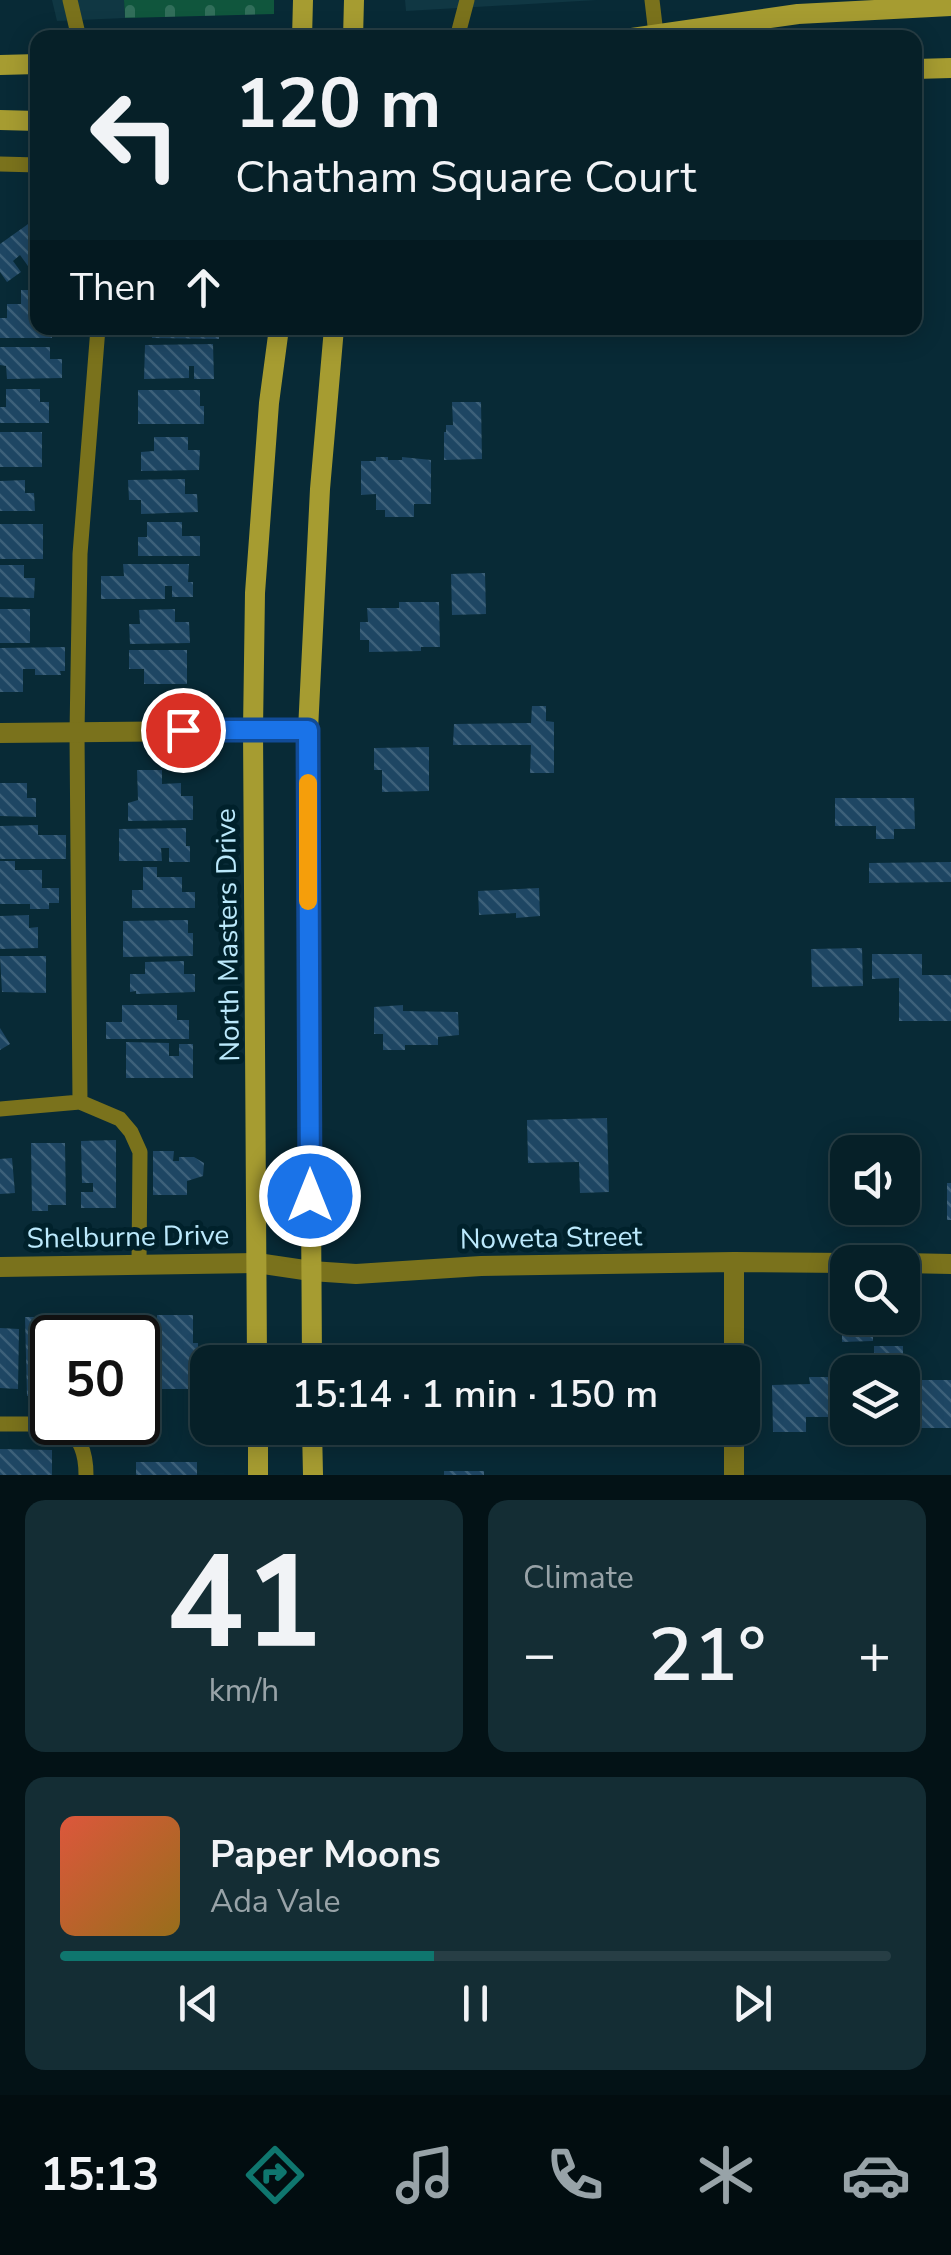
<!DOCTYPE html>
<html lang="en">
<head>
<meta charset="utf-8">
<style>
  :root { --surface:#062028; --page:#142d34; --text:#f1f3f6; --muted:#98a3a8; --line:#273e45; --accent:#0f766e }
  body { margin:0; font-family:"Nunito Sans",sans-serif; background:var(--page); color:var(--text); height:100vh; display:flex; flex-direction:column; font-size:38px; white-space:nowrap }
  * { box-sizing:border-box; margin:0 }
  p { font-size:32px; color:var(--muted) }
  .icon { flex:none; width:55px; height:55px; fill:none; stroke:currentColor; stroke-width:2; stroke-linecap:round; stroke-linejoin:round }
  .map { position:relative; height:1475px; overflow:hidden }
  .side { display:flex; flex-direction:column; gap:25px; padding:25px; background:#031216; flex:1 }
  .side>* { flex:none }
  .guide { position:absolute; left:30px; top:30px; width:892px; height:305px; border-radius:20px; box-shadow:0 5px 25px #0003,0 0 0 2px var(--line); background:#062028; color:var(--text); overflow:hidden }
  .buttons { position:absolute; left:830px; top:1135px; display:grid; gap:20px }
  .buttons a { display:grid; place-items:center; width:90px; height:90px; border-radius:20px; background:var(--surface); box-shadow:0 5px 25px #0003,0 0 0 2px var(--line); font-size:50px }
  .speed { position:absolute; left:30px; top:1315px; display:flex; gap:20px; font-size:50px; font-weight:700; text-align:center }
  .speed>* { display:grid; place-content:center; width:130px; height:130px; border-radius:50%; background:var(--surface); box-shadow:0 5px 25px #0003,0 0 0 2px var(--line); line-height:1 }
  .speed .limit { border:5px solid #111; border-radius:15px; background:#fff; color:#111 }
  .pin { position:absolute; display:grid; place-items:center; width:85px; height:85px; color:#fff; margin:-42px; border:5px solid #fff; border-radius:50%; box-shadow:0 2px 10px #0007 }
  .me { position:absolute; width:110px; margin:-55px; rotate:0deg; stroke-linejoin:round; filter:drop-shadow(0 0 8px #0008) }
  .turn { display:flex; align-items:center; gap:35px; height:210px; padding:0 40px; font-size:45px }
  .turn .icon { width:130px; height:130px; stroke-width:2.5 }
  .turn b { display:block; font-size:70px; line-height:85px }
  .then { display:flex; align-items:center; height:95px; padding:0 40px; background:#0003; gap:20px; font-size:38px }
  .big { font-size:75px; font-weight:600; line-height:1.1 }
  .side .tile { flex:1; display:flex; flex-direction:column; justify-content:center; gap:15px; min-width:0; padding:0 35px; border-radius:20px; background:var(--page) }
  .side .dial { align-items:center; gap:0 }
  .dial b { font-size:130px; line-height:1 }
  .song { display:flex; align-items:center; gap:30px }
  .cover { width:120px; height:120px; border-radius:15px; background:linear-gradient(135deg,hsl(10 70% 55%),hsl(40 70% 35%)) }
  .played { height:10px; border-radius:5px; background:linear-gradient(90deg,var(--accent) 45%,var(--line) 45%) }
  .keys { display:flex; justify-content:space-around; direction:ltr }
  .heat { display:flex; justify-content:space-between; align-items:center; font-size:55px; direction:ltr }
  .side .tiles { flex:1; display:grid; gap:25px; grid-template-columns:1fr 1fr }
  .tile:last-child { grid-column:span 2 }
  .trip { position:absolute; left:190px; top:1345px; width:570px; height:100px; border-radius:20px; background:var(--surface); box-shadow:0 5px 25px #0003,0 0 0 2px var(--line); font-weight:600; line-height:100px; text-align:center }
  .menu { display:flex; height:160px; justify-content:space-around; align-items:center; background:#020d10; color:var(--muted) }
  .menu .icon { width:70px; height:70px }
  .menu .on { color:var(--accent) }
  .menu b { font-size:45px; color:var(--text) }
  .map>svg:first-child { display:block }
</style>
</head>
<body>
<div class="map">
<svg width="951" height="1475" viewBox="0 0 951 1475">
  <defs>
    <pattern id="cemetery-stones" width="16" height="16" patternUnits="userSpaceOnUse" patternTransform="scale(2.5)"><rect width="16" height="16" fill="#10563d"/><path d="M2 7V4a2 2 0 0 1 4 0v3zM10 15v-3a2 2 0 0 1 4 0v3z" fill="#316e5a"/></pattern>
    <pattern id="building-back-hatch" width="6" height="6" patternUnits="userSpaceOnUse" patternTransform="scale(2.5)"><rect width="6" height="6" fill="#1e4663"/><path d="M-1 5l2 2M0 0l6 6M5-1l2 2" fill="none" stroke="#3d617a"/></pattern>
  </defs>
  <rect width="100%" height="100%" fill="#082a36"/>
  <path fill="#103743" d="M 52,0 L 124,0 L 125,18 L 57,21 Z
    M 405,0 L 597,0 L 406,11 Z"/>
  <path fill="url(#cemetery-stones)" d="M 124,0 L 274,0 L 274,14 L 125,18 Z"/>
  <path fill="url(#building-back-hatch)" d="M 38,217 L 38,259 L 28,266 L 20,255 L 13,261 L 21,272 L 7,282 L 0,272 L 0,244 Z
    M 21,290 L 38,290 L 38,328 L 52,328 L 52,338 L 0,338 L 0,318 L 7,318 L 7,304 L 21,304 Z
    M 152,328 L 219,328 L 219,339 L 152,338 Z
    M 213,344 L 214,379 L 194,379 L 194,366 L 189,366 L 189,378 L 144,379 L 145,345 Z
    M 0,347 L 50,347 L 50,359 L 62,359 L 62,378 L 7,379 L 6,366 L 0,365 Z
    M 6,389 L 40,389 L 40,402 L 49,402 L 49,423 L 0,423 L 0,407 L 6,407 Z
    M 138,390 L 200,390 L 200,406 L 204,406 L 204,424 L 138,424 Z
    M 452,402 L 481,402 L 482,459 L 444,460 L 444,432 L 446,432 L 446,425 L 453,425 Z
    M 0,432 L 42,432 L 42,467 L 0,467 Z
    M 154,437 L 188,437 L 188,450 L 200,450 L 199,470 L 141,471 L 141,452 L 154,451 Z
    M 376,457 L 388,457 L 388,460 L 402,460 L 402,457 L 431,460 L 431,504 L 414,504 L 414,517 L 385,517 L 385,510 L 376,510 L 376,494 L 361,495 L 361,461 L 376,461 Z
    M 185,479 L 185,494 L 197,494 L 198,512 L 141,514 L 141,500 L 129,500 L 128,480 Z
    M 25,480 L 25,493 L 34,493 L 35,511 L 0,511 L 0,481 Z
    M 147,522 L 182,522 L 182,536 L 200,536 L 200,556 L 138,556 L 138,537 L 147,537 Z
    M 0,524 L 43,524 L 43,559 L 0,559 Z
    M 123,564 L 189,564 L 188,582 L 193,582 L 193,597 L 172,597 L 172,586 L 165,586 L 165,599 L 101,599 L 101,576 L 124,576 Z
    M 0,565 L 24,565 L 24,578 L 35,578 L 34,598 L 0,597 Z
    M 485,573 L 486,614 L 452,615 L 451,574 Z
    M 399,602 L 439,602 L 440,647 L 421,647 L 421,651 L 369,652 L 369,640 L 360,640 L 360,622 L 368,622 L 367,608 L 399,608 Z
    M 0,609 L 30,609 L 30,643 L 0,643 Z
    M 175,609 L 175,622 L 189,622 L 190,643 L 130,644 L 129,624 L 140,624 L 139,610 Z
    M 65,647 L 65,671 L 60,671 L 61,675 L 35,675 L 35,669 L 23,669 L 23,692 L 0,692 L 0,648 Z
    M 129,650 L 187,650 L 187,684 L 144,684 L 144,669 L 129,669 Z
    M 532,706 L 546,706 L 546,721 L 554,722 L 554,773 L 530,773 L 531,745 L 453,745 L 454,724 L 531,723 Z
    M 429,747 L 429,791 L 382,792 L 382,770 L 374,770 L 374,748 Z
    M 137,770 L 162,770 L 162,784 L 181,783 L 181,796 L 193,796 L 193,820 L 128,821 L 128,803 L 138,800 Z
    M 0,783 L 27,783 L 27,798 L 36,798 L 36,817 L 0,816 Z
    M 835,798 L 914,798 L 915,829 L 894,829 L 894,839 L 876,839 L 876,826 L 835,826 Z
    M 38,825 L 38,835 L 66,835 L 66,859 L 0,859 L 0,826 Z
    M 186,828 L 186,846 L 190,846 L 190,862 L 169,862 L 169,848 L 161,848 L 162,861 L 119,861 L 119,829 Z
    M 0,861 L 15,861 L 15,870 L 42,870 L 42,888 L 59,888 L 59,903 L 49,903 L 49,909 L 30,909 L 30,904 L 0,904 Z
    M 951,862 L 951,882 L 869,883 L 869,863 Z
    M 143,867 L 157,867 L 157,877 L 182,877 L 182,892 L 195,892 L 195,908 L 132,908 L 132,890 L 143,890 Z
    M 539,888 L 540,916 L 516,918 L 516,913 L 479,915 L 478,891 Z
    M 29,915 L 29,928 L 38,927 L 38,948 L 0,949 L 0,916 Z
    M 188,920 L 188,933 L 193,933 L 193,956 L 123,957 L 123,921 Z
    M 862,948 L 863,986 L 812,987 L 811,949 Z
    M 872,954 L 922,954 L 922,975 L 951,975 L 951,1021 L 899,1021 L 899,978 L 872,979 Z
    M 0,956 L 46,956 L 46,993 L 2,992 Z
    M 184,961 L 184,974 L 195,974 L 195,992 L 136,994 L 136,991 L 130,992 L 130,974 L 145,974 L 145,962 Z
    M 122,1005 L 177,1005 L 177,1020 L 189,1020 L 189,1039 L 106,1039 L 106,1022 L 122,1022 Z
    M 403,1005 L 403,1011 L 458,1012 L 459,1035 L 438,1037 L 438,1045 L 405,1045 L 405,1050 L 383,1050 L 383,1034 L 374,1034 L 374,1007 Z
    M 0,1028 L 10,1044 L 0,1050 Z
    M 126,1042 L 169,1043 L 169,1056 L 179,1056 L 179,1044 L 193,1044 L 193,1078 L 126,1078 Z
    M 607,1118 L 609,1192 L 580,1193 L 579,1162 L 528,1163 L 527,1120 Z
    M 116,1140 L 116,1208 L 81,1208 L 81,1192 L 93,1192 L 93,1183 L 82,1183 L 81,1141 Z
    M 31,1143 L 65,1143 L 66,1205 L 48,1205 L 48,1211 L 32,1211 Z
    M 153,1151 L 174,1151 L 173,1161 L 179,1161 L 179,1157 L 194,1157 L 204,1163 L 203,1176 L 187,1181 L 187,1195 L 153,1195 Z
    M 12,1158 L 15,1193 L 0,1194 L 0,1159 Z
    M 947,1183 L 951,1183 L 951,1220 L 947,1220 Z
    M 842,1311 L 848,1311 L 848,1318 L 890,1318 L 890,1330 L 873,1330 L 873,1341 L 842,1342 Z
    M 157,1315 L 193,1315 L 193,1343 L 198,1343 L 198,1360 L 192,1360 L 192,1389 L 157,1389 L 157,1350 L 150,1356 L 141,1357 L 138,1353 L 138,1341 L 142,1337 L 149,1337 L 157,1343 Z
    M 25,1317 L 52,1317 L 52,1333 L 58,1333 L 58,1338 L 52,1338 L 52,1396 L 27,1396 Z
    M 81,1317 L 102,1317 L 102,1338 L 81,1338 Z
    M 0,1328 L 19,1329 L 18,1389 L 0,1388 Z
    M 874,1346 L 903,1346 L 903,1356 L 908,1356 L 908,1426 L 902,1427 L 902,1372 L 874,1372 Z
    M 438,1348 L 438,1362 L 382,1362 L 382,1349 Z
    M 809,1377 L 832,1377 L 833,1417 L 806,1417 L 806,1432 L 773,1432 L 772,1385 L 810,1384 Z
    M 913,1380 L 951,1380 L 951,1428 L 918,1428 L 918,1396 L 914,1396 Z
    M 0,1449 L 52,1450 L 52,1475 L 0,1475 Z
    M 136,1462 L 197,1462 L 197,1475 L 136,1475 Z
    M 444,1471 L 484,1471 L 484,1475 L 444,1475 Z"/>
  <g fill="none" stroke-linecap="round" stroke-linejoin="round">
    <path stroke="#7a721c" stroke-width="15" d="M 70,0 L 79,38
      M 652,0 L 656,34
      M 457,38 L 467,0
      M 0,164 L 38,165
      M 80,1102 L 77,733 L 80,554 L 98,328
      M 0,1109 L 80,1102 L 120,1119 L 131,1132 L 140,1152 L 139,1263
      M 0,1424 C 45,1425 86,1415 86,1475"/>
    <path stroke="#7a721c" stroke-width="20" d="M 0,733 L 308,730
      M 734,1262 L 734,1362
      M 902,1263 L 951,1264
      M 0,1267 L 257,1263 L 311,1271 L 356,1274 L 481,1266 L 734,1262 L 848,1263
      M 734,1428 L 734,1475"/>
    <path stroke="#a69c31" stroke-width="20" d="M 302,38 L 303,0
      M 353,38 L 354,0
      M 632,38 L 798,14 L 951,6
      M 0,65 L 38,64
      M 915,69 L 951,68
      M 0,120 L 38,121
      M 257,1362 L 253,729 L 255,593 L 269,403 L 279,328
      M 312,1362 L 308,730 L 320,489 L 334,328
      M 258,1428 L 258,1475
      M 312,1428 L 313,1475"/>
  </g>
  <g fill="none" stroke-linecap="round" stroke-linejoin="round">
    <g stroke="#114b97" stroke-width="25">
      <path id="route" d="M 183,730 L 308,730 L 310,1196"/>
    </g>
    <use href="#route" stroke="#1a73e8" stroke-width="18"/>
    <path stroke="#f59e0b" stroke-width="18" d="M 308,901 L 308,783"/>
  </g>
  <g text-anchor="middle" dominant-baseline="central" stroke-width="10" stroke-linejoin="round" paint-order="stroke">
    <g font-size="28" fill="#bbe9fc" stroke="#00212b">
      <text transform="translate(228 935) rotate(-91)">North Masters Drive</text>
      <text transform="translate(128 1237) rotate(-1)">Shelburne Drive</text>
      <text transform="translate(551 1238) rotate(-1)">Noweta Street</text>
    </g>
  </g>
</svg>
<div class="buttons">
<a><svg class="icon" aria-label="sound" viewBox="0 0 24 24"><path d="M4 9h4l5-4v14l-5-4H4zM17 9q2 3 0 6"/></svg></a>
<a><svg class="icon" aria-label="search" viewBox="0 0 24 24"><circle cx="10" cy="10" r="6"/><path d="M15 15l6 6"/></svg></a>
<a><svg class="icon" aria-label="layers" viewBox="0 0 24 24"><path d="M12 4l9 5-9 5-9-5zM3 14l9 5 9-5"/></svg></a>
</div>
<div class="speed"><div class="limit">50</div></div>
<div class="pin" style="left:183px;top:730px;background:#d93025"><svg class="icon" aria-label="arrive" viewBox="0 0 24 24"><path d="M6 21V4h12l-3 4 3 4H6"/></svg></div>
<svg class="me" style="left:310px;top:1196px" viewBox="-20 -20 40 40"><circle r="17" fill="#1a73e8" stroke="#fff" stroke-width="3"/><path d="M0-11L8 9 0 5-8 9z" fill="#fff"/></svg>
<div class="trip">15:14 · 1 min · 150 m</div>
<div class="guide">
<div class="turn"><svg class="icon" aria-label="left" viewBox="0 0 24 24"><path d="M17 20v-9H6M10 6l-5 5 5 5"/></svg><div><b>120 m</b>Chatham Square Court</div></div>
<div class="then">Then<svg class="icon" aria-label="ahead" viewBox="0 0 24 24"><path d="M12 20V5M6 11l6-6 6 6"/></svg></div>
</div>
</div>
<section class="side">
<div class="tiles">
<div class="tile dial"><b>41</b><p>km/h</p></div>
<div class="tile"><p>Climate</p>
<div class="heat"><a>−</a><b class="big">21°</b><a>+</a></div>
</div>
<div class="tile">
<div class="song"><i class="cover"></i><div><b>Paper Moons</b><p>Ada Vale</p></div></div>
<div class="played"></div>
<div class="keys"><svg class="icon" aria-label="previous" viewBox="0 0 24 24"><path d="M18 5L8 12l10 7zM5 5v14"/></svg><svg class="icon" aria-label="pause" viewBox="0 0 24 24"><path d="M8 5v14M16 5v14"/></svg><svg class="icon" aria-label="next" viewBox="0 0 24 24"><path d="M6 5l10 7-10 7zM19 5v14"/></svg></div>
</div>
</div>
</section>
<nav class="menu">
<b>15:13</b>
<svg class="icon on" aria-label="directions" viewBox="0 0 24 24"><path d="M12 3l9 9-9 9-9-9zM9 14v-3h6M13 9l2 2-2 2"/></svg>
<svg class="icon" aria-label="music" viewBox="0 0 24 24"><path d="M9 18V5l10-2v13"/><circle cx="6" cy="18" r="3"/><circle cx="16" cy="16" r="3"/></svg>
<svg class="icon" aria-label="phone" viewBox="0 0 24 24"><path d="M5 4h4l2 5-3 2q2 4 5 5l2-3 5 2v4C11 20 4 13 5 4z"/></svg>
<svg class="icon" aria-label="climate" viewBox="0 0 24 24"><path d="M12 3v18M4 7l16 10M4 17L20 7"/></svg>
<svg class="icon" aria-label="car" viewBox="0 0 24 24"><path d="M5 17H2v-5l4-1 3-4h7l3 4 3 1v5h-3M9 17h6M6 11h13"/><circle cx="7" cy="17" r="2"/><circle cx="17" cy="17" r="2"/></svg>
</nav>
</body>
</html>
